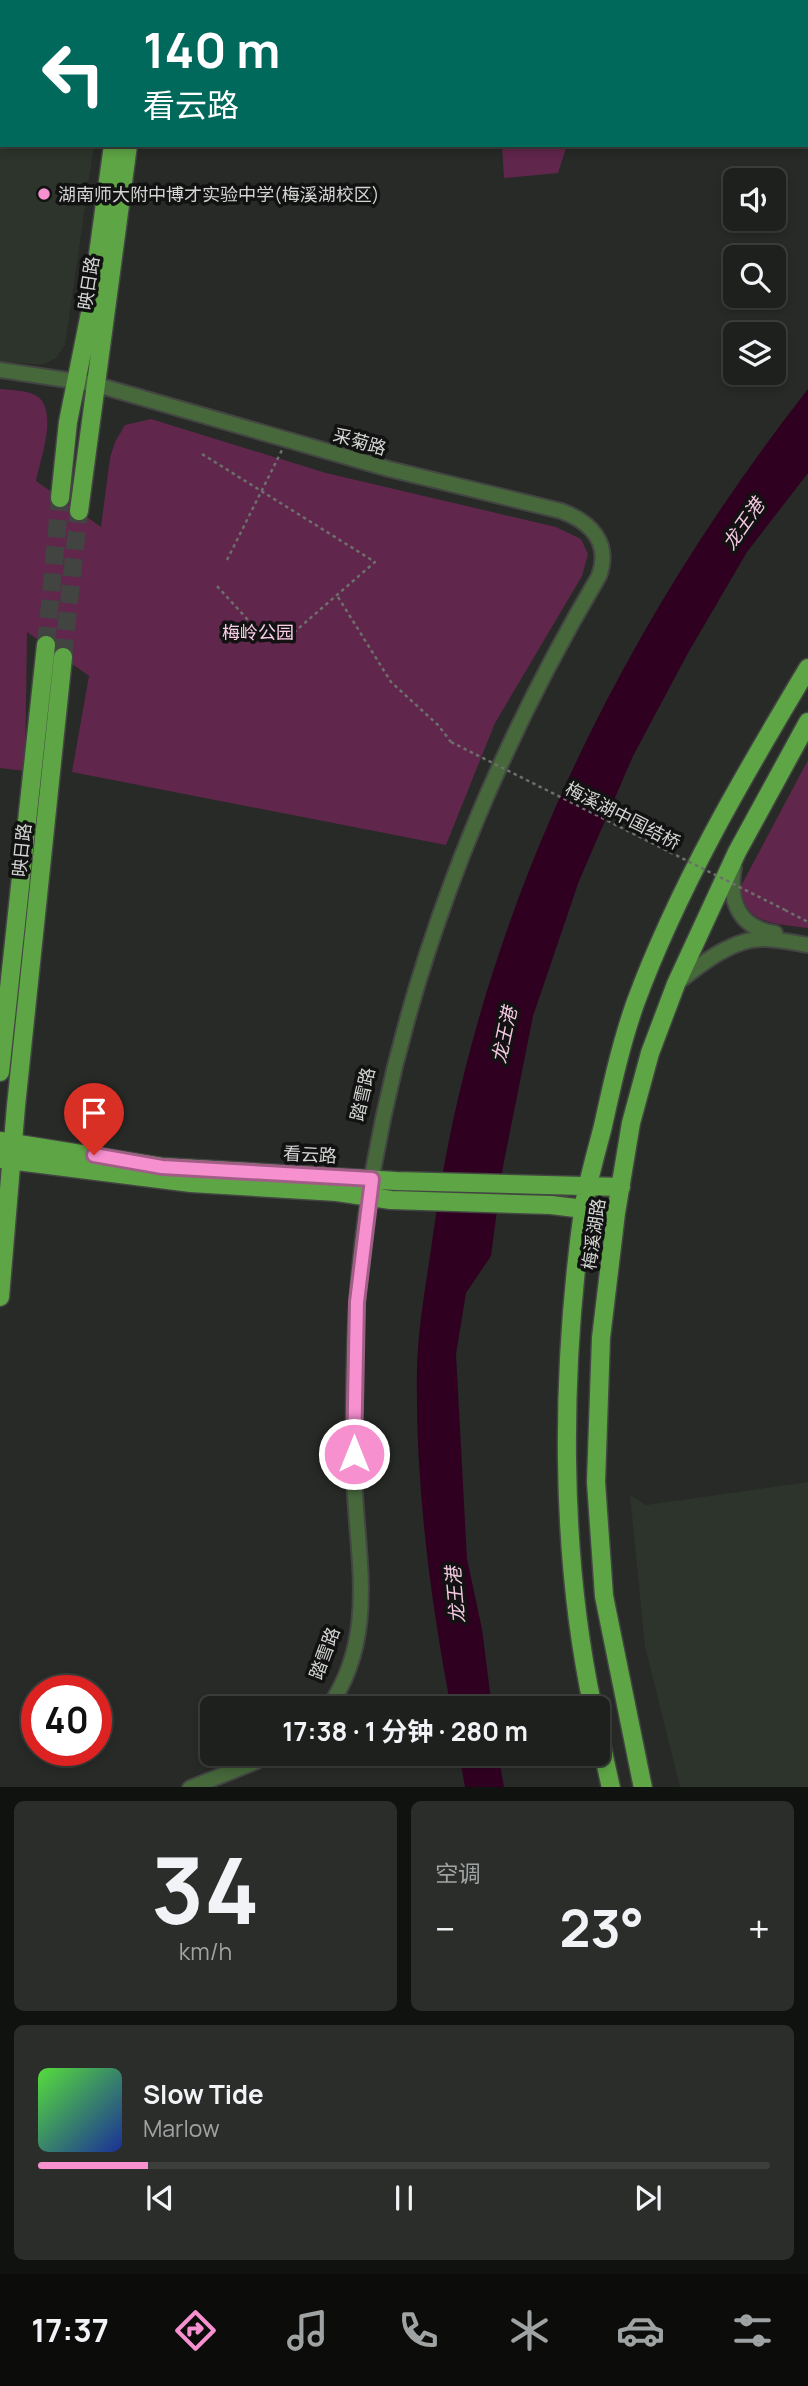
<!DOCTYPE html>
<html lang="zh">
<head>
<meta charset="utf-8">
<style>
  :root { --surface:#1d201c; --page:#2a2d29; --text:#f1f3f6; --muted:#a0a3a3; --line:#3b3e3b; --accent:#f690cf }
  body { margin:0; font-family:Manrope,"Noto Sans SC",sans-serif; background:var(--page); color:var(--text); height:100vh; display:flex; flex-direction:column; font-size:26px; white-space:nowrap }
  * { box-sizing:border-box; margin:0 }
  p { font-size:23px; color:var(--muted) }
  .icon { flex:none; width:38px; height:38px; fill:none; stroke:currentColor; stroke-width:2; stroke-linecap:round; stroke-linejoin:round }
  .map { position:relative; height:1787px; overflow:hidden }
  .side { display:flex; flex-direction:column; gap:14px; padding:14px; background:#10120f; flex:1 }
  .side>* { flex:none }
  .hud { position:absolute; left:0px; top:0px; width:808px; height:147px; box-shadow:0 4px 10px #0003,0 0 0 2px var(--line); background:#00695c; color:#fff; overflow:hidden }
  .fabs { position:absolute; left:723px; top:168px; display:grid; gap:14px }
  .fabs a { display:grid; place-items:center; width:63px; height:63px; border-radius:10px; background:var(--surface); box-shadow:0 4px 10px #0003,0 0 0 2px var(--line); font-size:35px }
  .speed { position:absolute; left:21px; top:1675px; display:flex; gap:14px; font-size:35px; font-weight:700; text-align:center }
  .speed>* { display:grid; place-content:center; width:91px; height:91px; border-radius:50%; background:var(--surface); box-shadow:0 4px 10px #0003,0 0 0 2px var(--line); line-height:1 }
  .speed .limit { border:10px solid #d22; background:#fff; color:#111 }
  .pin { position:absolute; display:grid; place-items:center; width:60px; height:60px; color:#fff; margin:-72px -30px; border-radius:50% 50% 50% 0; rotate:-45deg; box-shadow:0 0 7px #0007 }
  .pin .icon { rotate:45deg }
  .me { position:absolute; width:77px; margin:-38px; rotate:0deg; stroke-linejoin:round; filter:drop-shadow(0 0 5px #0008) }
  .turn { display:flex; align-items:center; gap:24px; height:147px; padding:0 28px; font-size:32px }
  .turn .icon { width:91px; height:91px; stroke-width:2.5 }
  .turn b { display:block; font-size:49px; line-height:60px }
  .big { font-size:52px; font-weight:700; line-height:1.1 }
  .side .tile { flex:1; display:flex; flex-direction:column; justify-content:center; gap:10px; min-width:0; padding:0 24px; border-radius:10px; background:var(--page) }
  .side .dial { align-items:center; gap:0 }
  .dial b { font-size:91px; line-height:1 }
  .song { display:flex; align-items:center; gap:21px }
  .cover { width:84px; height:84px; border-radius:10px; background:linear-gradient(135deg,hsl(110 70% 55%),hsl(230 70% 35%)) }
  .played { height:7px; border-radius:4px; background:linear-gradient(90deg,var(--accent) 15%,var(--line) 15%) }
  .keys { display:flex; justify-content:space-around; direction:ltr }
  .heat { display:flex; justify-content:space-between; align-items:center; font-size:38px; direction:ltr }
  .side .tiles { flex:1; display:grid; gap:14px; grid-template-columns:1fr 1fr }
  .tile:last-child { grid-column:span 2 }
  .trip { position:absolute; left:200px; top:1696px; width:410px; height:70px; border-radius:10px; background:var(--surface); box-shadow:0 4px 10px #0003,0 0 0 2px var(--line); font-weight:700; line-height:70px; text-align:center }
  .tab-bar { display:flex; height:112px; justify-content:space-around; align-items:center; background:#0c0d0b; color:var(--muted) }
  .tab-bar .icon { width:49px; height:49px }
  .tab-bar .current { color:var(--accent) }
  .tab-bar b { font-size:32px; color:var(--text) }
  .map>svg:first-child { display:block }
</style>
</head>
<body>
<div class="map">
<svg width="808" height="1788" viewBox="0 0 808 1788">
  <rect width="100%" height="100%" fill="#272a26"/>
  <path fill="#2d342b" d="M 0,0 L 114,0 L 2,2 L 2,145 L 94,145 L 65,345 L 56,358 L 42,365 L 0,361 Z
    M 808,1482 L 808,1787 L 680,1787 L 645,1646 L 630,1495 L 646,1505 Z"/>
  <path fill="#61264c" d="M 502,145 L 567,145 L 558,173 L 504,178 Z
    M 0,389 C 10,390 23,390 33,394 C 61,405 40,460 36,481 L 101,527 L 110,458 L 115,442 L 125,425 L 151,419 L 326,473 L 556,527 L 581,539 L 588,554 L 582,576 L 495,723 L 446,845 L 72,772 L 89,676 L 27,632 L 25,771 L 0,768 Z
    M 808,760 L 808,928 C 776,923 744,926 741,886 Z"/>
  <path fill="#300021" d="M 808,389 L 808,473 L 747,552 L 688,653 L 633,756 L 579,881 L 533,1016 L 502,1172 L 491,1256 L 466,1293 L 456,1354 L 467,1559 L 482,1629 L 492,1708 L 451,1708 C 430,1597 415,1483 417,1369 C 418,1325 427,1279 433,1235 C 475,925 616,634 808,389 Z
    M 459,1754 L 498,1754 L 504,1787 L 465,1787 Z"/>
  <g fill="none" stroke-linecap="round" stroke-linejoin="round">
    <path stroke="#414440" stroke-width="18" stroke-dasharray="18 9" stroke-linecap="butt" d="M 46,645 L 60,498
      M 63,657 L 79,511"/>
    <g stroke="#434542" stroke-width="18">
      <path id="minor" d="M 0,370 L 94,384 L 389,469 L 561,511 C 591,522 611,543 599,576 C 483,772 398,990 366,1216 C 354,1299 353,1382 354,1465 C 354,1549 381,1633 328,1708
        M 734,867 C 728,901 739,928 775,933
        M 677,983 C 701,964 733,938 764,939 C 779,939 794,943 808,945
        M 190,1788 L 255,1762 L 268,1754"/>
    </g>
    <g stroke="#434542" stroke-width="21">
      <path id="major" d="M 132,2 L 132,0
        M 149,2 L 149,0
        M 60,498 L 68,422 L 90,313 L 113,145
        M 79,511 L 128,145
        M 0,1072 L 46,645
        M 0,1141 L 162,1167 L 396,1181 L 621,1187
        M 0,1159 L 191,1183 L 337,1192 L 391,1200 L 551,1205 L 616,1213
        M 0,1297 L 16,1106 L 63,657
        M 593,1708 C 559,1550 561,1371 583,1211 C 587,1183 596,1154 603,1126 C 612,1085 621,1044 635,1004 C 678,887 744,775 808,668
        M 597,1725 L 611,1788
        M 643,1788 L 604,1596 L 596,1482 L 601,1338 L 616,1213 L 631,1123 L 650,1053 L 676,984 L 737,852 L 808,722"/>
    </g>
    <path stroke="#6c6f6b" stroke-width="2.5" stroke-dasharray="3.5 3.5" stroke-linecap="butt" d="M 202,454 L 375,562 L 292,634 L 260,633 L 216,585
      M 227,560 L 282,450
      M 338,597 L 391,682 L 438,725 L 451,742
      M 785,910 L 808,922"/>
    <use href="#minor" stroke="#46683b" stroke-width="14"/>
    <use href="#major" stroke="#5ea645" stroke-width="18"/>
    <path stroke="#6c6f6b" stroke-width="2.5" stroke-dasharray="3.5 3.5" stroke-linecap="butt" d="M 451,742 L 785,910"/>
  </g>
  <g fill="none" stroke-linecap="round" stroke-linejoin="round">
    <g stroke="#a05e87" stroke-width="18">
      <path id="route" d="M 94,1155 L 162,1167 L 372,1179 L 357,1302 L 354,1454"/>
    </g>
    <use href="#route" stroke="#f690cf" stroke-width="12"/>
  </g>
  <circle fill="#f690cf" stroke="#111211" stroke-width="2.5" cx="44" cy="194" r="7"/>
  <g text-anchor="middle" dominant-baseline="central" stroke-width="7" stroke-linejoin="round" paint-order="stroke">
    <g font-size="18" fill="#d3d5d3" stroke="#111211" text-anchor="start">
      <text x="58" y="194">湖南师大附中博才实验中学(梅溪湖校区)</text>
    </g>
    <g font-size="18" fill="#d3d5d3" stroke="#111211">
      <text transform="translate(88 283) rotate(-81)">映日路</text>
      <text transform="translate(360 441) rotate(16)">采菊路</text>
      <text transform="translate(623 815) rotate(27)">梅溪湖中国结桥</text>
      <text transform="translate(21 850) rotate(-84)">映日路</text>
      <text transform="translate(362 1094) rotate(-77)">踏雪路</text>
      <text transform="translate(310 1154) rotate(3)">看云路</text>
      <text transform="translate(593 1234) rotate(-82)">梅溪湖路</text>
      <text transform="translate(324 1653) rotate(-70)">踏雪路</text>
    </g>
    <g font-size="18" fill="#fbcee8" stroke="#111211">
      <text x="258" y="632">梅岭公园</text>
    </g>
    <g font-size="19" font-style="italic" fill="#f4c8e1" stroke="#111211">
      <text transform="translate(743 524) rotate(-55)">龙王港</text>
      <text transform="translate(504 1035) rotate(-78)">龙王港</text>
      <text transform="translate(455 1595) rotate(-95)">龙王港</text>
    </g>
  </g>
</svg>
<div class="fabs">
<a><svg class="icon" aria-label="sound" viewBox="0 0 24 24"><path d="M4 9h4l5-4v14l-5-4H4zM17 9q2 3 0 6"/></svg></a>
<a><svg class="icon" aria-label="search" viewBox="0 0 24 24"><circle cx="10" cy="10" r="6"/><path d="M15 15l6 6"/></svg></a>
<a><svg class="icon" aria-label="layers" viewBox="0 0 24 24"><path d="M12 4l9 5-9 5-9-5zM3 14l9 5 9-5"/></svg></a>
</div>
<div class="speed"><div class="limit">40</div></div>
<div class="pin" style="left:94px;top:1155px;background:#d93025"><svg class="icon" aria-label="arrive" viewBox="0 0 24 24"><path d="M6 21V4h12l-3 4 3 4H6"/></svg></div>
<svg class="me" style="left:354px;top:1454px" viewBox="-20 -20 40 40"><circle r="17" fill="#f690cf" stroke="#fff" stroke-width="3"/><path d="M0-11L8 9 0 5-8 9z" fill="#fff"/></svg>
<div class="trip">17:38 · 1 分钟 · 280 m</div>
<div class="hud">
<div class="turn"><svg class="icon" aria-label="left" viewBox="0 0 24 24"><path d="M17 20v-9H6M10 6l-5 5 5 5"/></svg><div><b>140 m</b>看云路</div></div>
</div>
</div>
<section class="side">
<div class="tiles">
<div class="tile dial"><b>34</b><p>km/h</p></div>
<div class="tile"><p>空调</p>
<div class="heat"><a>−</a><b class="big">23°</b><a>+</a></div>
</div>
<div class="tile">
<div class="song"><i class="cover"></i><div><b>Slow Tide</b><p>Marlow</p></div></div>
<div class="played"></div>
<div class="keys"><svg class="icon" aria-label="previous" viewBox="0 0 24 24"><path d="M18 5L8 12l10 7zM5 5v14"/></svg><svg class="icon" aria-label="pause" viewBox="0 0 24 24"><path d="M8 5v14M16 5v14"/></svg><svg class="icon" aria-label="next" viewBox="0 0 24 24"><path d="M6 5l10 7-10 7zM19 5v14"/></svg></div>
</div>
</div>
</section>
<nav class="tab-bar">
<b>17:37</b>
<svg class="icon current" aria-label="directions" viewBox="0 0 24 24"><path d="M12 3l9 9-9 9-9-9zM9 14v-3h6M13 9l2 2-2 2"/></svg>
<svg class="icon" aria-label="music" viewBox="0 0 24 24"><path d="M9 18V5l10-2v13"/><circle cx="6" cy="18" r="3"/><circle cx="16" cy="16" r="3"/></svg>
<svg class="icon" aria-label="phone" viewBox="0 0 24 24"><path d="M5 4h4l2 5-3 2q2 4 5 5l2-3 5 2v4C11 20 4 13 5 4z"/></svg>
<svg class="icon" aria-label="climate" viewBox="0 0 24 24"><path d="M12 3v18M4 7l16 10M4 17L20 7"/></svg>
<svg class="icon" aria-label="car" viewBox="0 0 24 24"><path d="M5 17H2v-5l4-1 3-4h7l3 4 3 1v5h-3M9 17h6M6 11h13"/><circle cx="7" cy="17" r="2"/><circle cx="17" cy="17" r="2"/></svg>
<svg class="icon" aria-label="filters" viewBox="0 0 24 24"><path d="M4 7h16M4 17h16"/><circle cx="9" cy="7" r="2"/><circle cx="15" cy="17" r="2"/></svg>
</nav>
</body>
</html>
